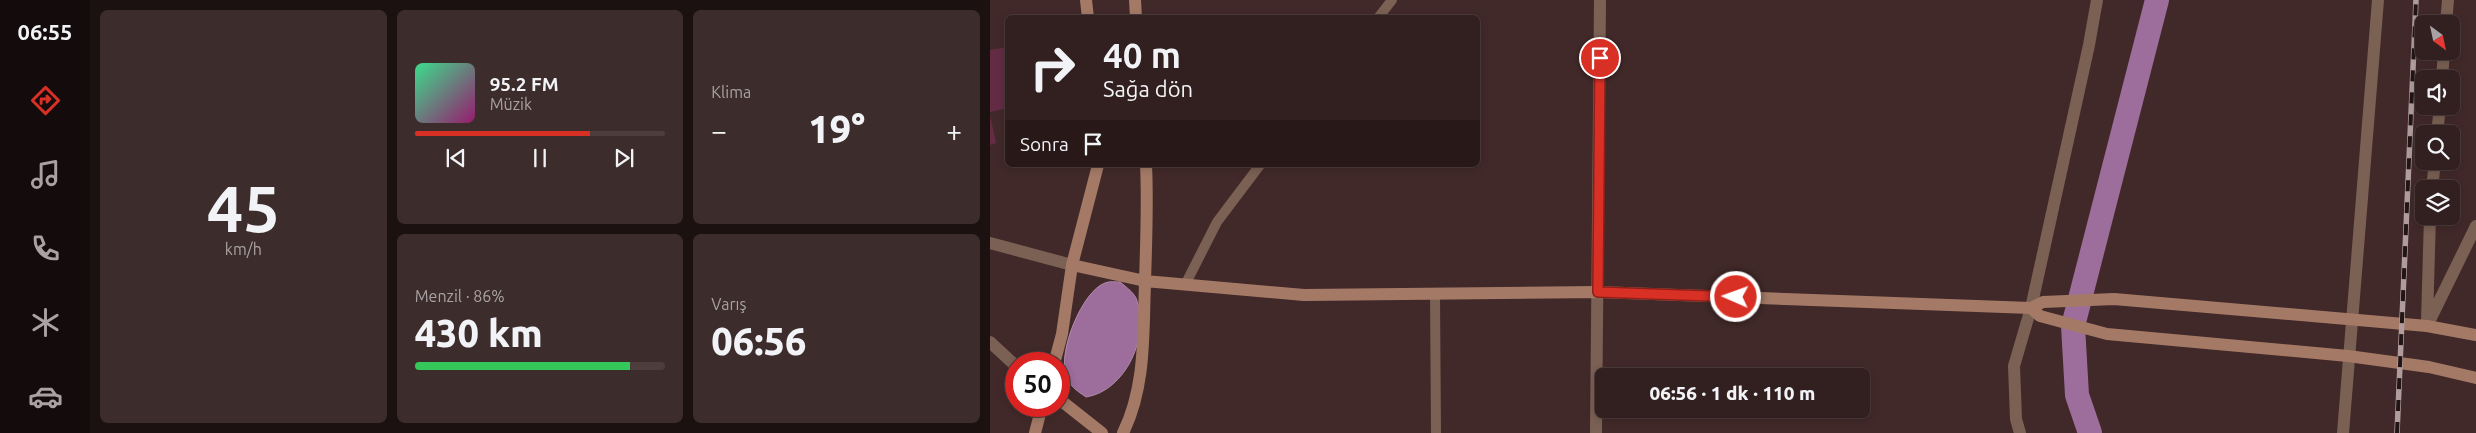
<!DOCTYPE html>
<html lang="tr">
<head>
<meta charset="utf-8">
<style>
  :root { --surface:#321f1f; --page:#3d2c2c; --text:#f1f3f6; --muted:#a8a2a4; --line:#4d3d3d; --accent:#d93025 }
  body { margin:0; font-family:Ubuntu,sans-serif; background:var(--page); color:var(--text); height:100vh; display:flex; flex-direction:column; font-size:19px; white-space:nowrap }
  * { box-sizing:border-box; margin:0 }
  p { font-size:16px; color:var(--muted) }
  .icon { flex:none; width:28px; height:28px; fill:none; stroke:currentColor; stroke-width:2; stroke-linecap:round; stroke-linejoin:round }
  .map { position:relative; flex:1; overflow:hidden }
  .panel { display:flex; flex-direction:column; gap:10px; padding:10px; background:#1c1111; width:900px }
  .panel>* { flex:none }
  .top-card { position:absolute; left:15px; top:15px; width:475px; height:152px; border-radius:8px; box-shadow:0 2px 8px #0003,0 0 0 1px var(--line); background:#321f1f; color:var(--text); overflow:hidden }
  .needle { width:32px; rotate:147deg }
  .buttons { position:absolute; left:1425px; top:15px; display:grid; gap:10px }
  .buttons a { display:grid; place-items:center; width:45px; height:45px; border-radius:8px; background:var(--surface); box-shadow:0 2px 8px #0003,0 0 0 1px var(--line); font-size:25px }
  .speed { position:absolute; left:15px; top:352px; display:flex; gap:10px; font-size:25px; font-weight:700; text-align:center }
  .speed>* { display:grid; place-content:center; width:65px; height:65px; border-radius:50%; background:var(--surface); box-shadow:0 2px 8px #0003,0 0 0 1px var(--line); line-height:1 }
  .speed .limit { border:8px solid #d22; background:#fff; color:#111 }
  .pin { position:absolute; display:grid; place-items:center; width:42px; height:42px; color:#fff; margin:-21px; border:2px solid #fff; border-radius:50%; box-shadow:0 1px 5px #0007 }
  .me { position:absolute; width:55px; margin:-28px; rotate:272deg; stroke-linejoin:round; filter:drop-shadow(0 0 4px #0008) }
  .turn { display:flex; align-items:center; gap:18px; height:105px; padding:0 15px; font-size:22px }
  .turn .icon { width:65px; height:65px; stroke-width:2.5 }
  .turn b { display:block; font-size:35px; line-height:42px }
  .then { display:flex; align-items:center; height:48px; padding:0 15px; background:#0003; gap:10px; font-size:19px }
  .big { font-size:38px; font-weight:800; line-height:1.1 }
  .panel .widget { flex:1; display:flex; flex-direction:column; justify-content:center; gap:8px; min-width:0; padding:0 18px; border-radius:8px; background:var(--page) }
  .panel .dial { align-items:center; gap:0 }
  .dial b { font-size:65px; line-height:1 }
  .song { display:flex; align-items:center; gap:15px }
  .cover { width:60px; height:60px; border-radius:8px; background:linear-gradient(135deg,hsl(150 70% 55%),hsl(320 70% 35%)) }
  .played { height:5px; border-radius:2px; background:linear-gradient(90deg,var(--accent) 70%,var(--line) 70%) }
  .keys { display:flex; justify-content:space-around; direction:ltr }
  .heat { display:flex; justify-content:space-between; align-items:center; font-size:28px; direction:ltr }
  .charge { height:8px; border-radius:4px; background:linear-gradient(90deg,#34c759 86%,var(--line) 0) }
  .panel .tiles { flex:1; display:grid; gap:10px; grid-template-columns:repeat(3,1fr) }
  .widget:first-child { grid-row:span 2 }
  .trip { position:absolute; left:605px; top:368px; width:275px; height:50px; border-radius:8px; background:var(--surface); box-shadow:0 2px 8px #0003,0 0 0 1px var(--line); font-weight:800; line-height:50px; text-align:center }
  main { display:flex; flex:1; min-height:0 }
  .dock { display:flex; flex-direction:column; width:90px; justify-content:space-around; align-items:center; background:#140c0c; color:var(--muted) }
  .dock .icon { width:35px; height:35px }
  .dock .on { color:var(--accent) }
  .dock b { font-size:22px; color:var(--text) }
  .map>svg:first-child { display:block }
</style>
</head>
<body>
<main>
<nav class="dock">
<b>06:55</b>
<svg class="icon on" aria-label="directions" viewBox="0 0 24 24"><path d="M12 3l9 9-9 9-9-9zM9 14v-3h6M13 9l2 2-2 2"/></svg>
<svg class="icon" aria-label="music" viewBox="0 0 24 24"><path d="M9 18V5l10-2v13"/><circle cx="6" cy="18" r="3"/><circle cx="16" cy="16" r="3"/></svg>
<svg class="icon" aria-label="phone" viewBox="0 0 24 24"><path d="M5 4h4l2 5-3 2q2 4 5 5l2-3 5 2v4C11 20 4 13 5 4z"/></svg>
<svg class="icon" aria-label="climate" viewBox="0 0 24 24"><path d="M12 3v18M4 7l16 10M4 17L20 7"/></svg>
<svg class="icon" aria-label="car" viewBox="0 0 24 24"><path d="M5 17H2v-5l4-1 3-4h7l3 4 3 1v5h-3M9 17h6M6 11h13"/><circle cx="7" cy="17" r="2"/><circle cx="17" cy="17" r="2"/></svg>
</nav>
<section class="panel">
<div class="tiles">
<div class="widget dial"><b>45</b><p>km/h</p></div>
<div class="widget">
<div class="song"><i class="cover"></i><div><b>95.2 FM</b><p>Müzik</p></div></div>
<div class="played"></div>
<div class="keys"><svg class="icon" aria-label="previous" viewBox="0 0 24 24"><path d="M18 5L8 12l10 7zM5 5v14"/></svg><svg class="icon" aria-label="pause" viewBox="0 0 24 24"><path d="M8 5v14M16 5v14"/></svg><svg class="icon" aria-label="next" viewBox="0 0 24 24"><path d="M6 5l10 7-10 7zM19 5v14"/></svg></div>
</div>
<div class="widget"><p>Klima</p>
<div class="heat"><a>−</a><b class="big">19°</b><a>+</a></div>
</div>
<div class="widget"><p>Menzil · 86%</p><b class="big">430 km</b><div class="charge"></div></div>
<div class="widget"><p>Varış</p><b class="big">06:56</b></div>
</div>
</section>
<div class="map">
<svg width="1486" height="433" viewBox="0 0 1486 433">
  <rect width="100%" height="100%" fill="#422929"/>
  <path fill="#9d6d9b" stroke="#b18aab" d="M 130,282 C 135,286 143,292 146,298 C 161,335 136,391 96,397 C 86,390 79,386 76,374 C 68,352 92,291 115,283 C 119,281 126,282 130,282 Z"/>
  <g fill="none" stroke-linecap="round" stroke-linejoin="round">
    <path stroke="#9d6d9b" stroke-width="24" d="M 1100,433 L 1087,395 L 1083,326 L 1167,0"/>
  </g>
  <path fill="#642b45" d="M 18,47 L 18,108 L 0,112 L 0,50 Z
    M 0,115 L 6,143 L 0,145 Z"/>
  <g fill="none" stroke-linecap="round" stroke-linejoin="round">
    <path stroke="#7b6054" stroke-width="10" d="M 388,18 L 402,0
      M 195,285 L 227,222 L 270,165
      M 445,294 L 446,433"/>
    <path stroke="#7b6054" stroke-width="12" d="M 1456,24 L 1458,0
      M 1452,79 L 1454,51
      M 1447,134 L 1450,106
      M 1442,189 L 1445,161
      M 0,243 L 82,265
      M 1437,321 L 1440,216
      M 1437,326 L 1486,226
      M 0,342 L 26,366
      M 606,433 L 610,0
      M 1030,433 L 1026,419 L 1024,366 L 1041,308 L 1099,45 L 1107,0
      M 1353,433 L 1388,0"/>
    <path stroke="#a47a67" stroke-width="12" d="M 96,0 L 98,18
      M 145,0 L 146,18
      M 82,265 L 155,281 L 314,295 L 608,292 L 1041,308 L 1053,302 L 1124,299 L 1437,326 L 1486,335
      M 1041,308 L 1050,316 L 1117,334 L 1358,356 L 1439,367 L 1486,378
      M 64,364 L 72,334 L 82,265 L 108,165
      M 69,399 L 112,433
      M 45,433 L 52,406
      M 133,433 C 156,386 153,334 155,283 C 156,244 158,204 156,165"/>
    <g stroke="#b09c9c" stroke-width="5.5">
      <path id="rail" d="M 1407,433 L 1426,0"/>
    </g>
    <use href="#rail" stroke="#211515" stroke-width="4" stroke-dasharray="11" stroke-linecap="butt"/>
  </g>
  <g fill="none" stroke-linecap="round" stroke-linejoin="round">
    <g stroke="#8d1f18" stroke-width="12">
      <path id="route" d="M 610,58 L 608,292 L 746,297"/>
    </g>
    <use href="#route" stroke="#d93025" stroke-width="9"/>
  </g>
</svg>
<div class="buttons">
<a><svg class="needle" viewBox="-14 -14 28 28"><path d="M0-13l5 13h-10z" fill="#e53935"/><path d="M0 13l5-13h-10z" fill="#a8a2a4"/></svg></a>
<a><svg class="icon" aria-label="sound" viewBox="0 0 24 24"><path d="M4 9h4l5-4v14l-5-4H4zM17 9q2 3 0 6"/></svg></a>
<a><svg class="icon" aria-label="search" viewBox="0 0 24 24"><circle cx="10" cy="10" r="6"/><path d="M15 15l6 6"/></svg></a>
<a><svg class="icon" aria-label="layers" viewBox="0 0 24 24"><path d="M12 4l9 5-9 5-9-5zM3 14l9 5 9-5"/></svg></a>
</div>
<div class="speed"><div class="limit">50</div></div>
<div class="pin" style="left:610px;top:58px;background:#d93025"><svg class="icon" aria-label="arrive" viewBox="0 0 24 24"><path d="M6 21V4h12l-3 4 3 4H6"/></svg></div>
<svg class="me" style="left:746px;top:297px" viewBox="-20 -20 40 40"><circle r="17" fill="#d93025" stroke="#fff" stroke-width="3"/><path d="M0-11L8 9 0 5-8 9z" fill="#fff"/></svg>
<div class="trip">06:56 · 1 dk · 110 m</div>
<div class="top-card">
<div class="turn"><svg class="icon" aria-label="right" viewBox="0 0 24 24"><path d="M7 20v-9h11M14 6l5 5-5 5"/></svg><div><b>40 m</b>Sağa dön</div></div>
<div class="then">Sonra<svg class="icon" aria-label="arrive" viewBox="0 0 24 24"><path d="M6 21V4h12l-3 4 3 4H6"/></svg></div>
</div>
</div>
</main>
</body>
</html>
